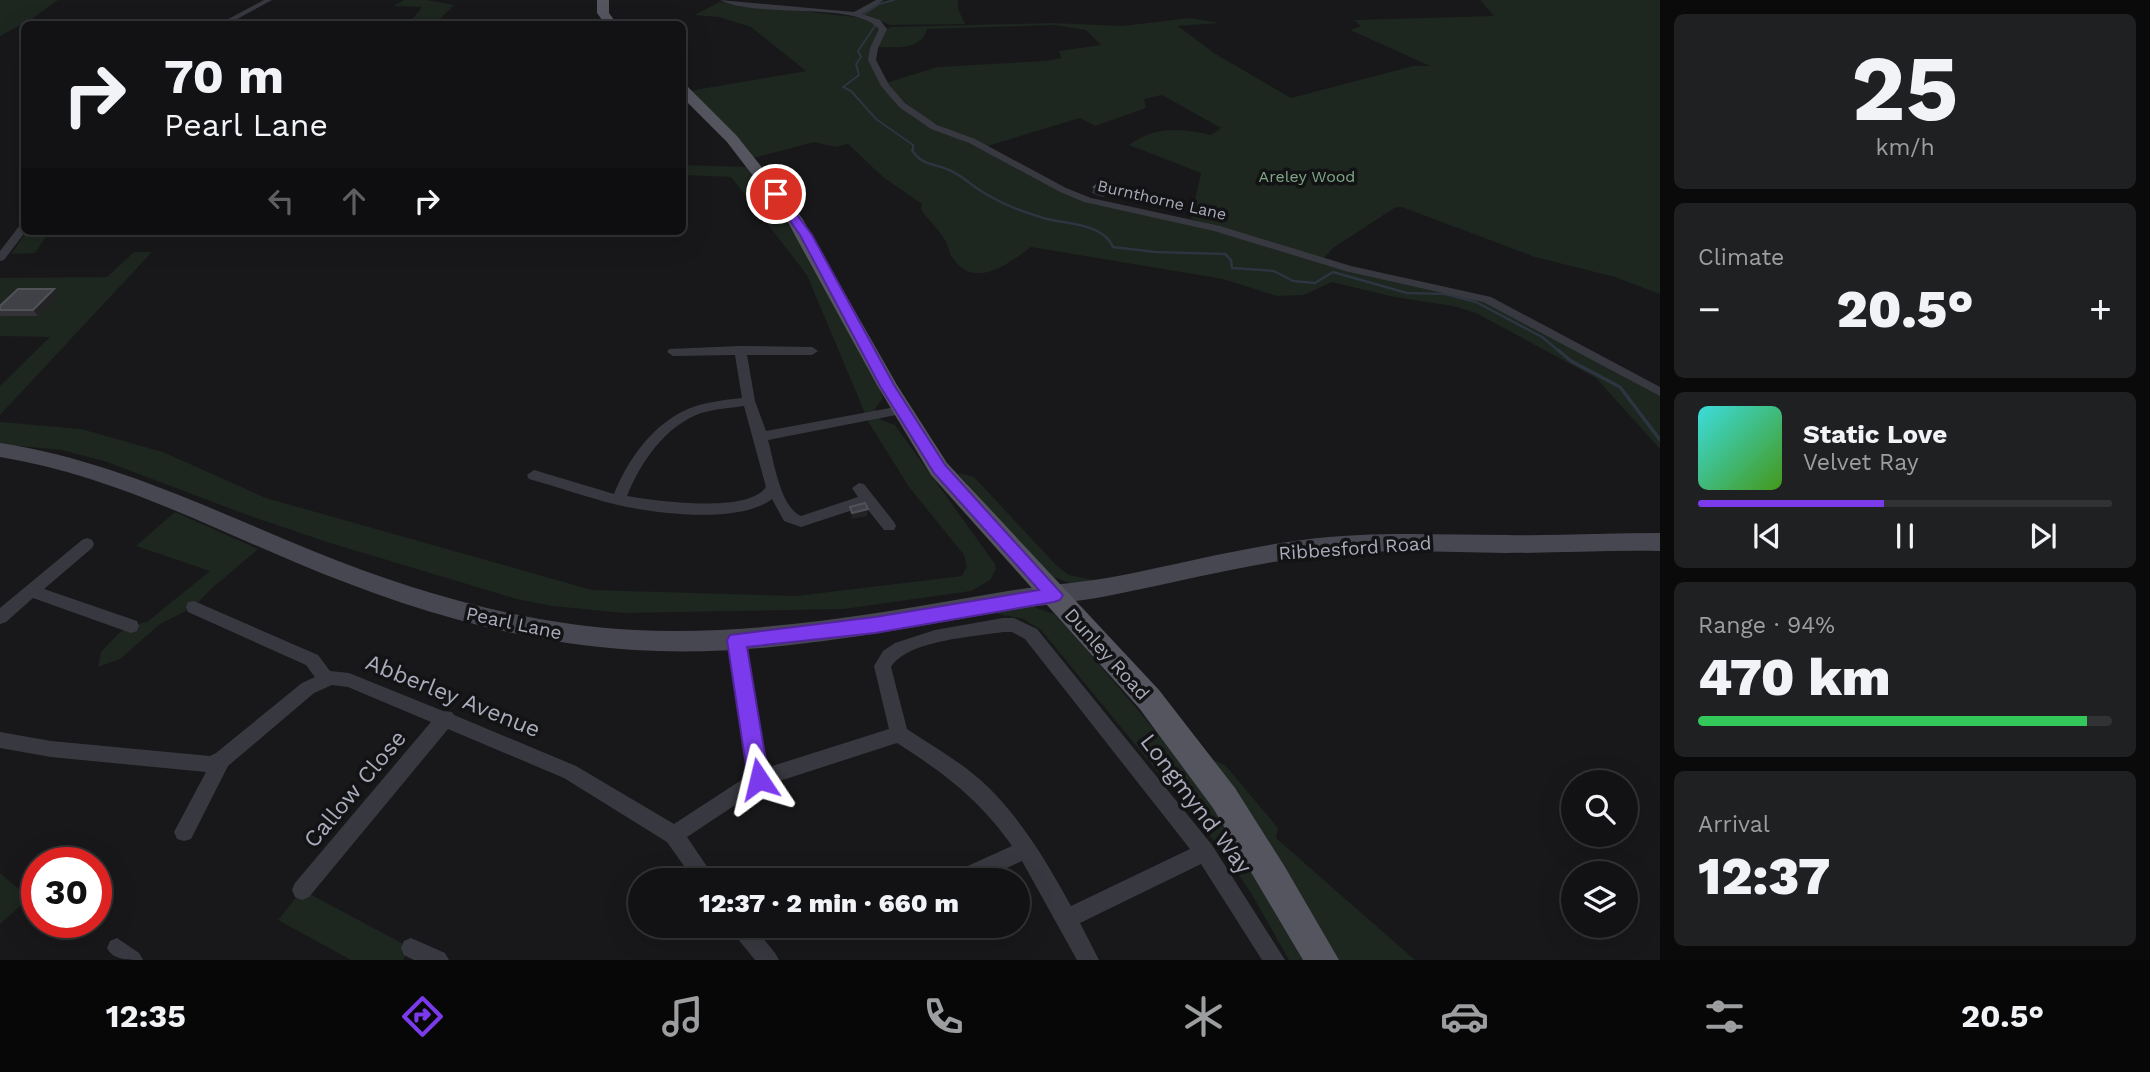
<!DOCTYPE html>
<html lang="en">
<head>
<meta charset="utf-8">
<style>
  :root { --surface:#121214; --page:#1f2022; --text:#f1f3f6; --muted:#9c9ea0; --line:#313234; --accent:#7c3aed }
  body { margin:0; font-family:"Work Sans",sans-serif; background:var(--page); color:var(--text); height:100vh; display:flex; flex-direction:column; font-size:26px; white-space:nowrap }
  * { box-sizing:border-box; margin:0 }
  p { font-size:23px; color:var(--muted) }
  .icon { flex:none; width:38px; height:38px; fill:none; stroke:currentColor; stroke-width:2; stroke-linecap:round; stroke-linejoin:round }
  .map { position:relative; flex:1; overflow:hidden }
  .side { display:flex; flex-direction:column; gap:14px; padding:14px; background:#0a0a0b; width:490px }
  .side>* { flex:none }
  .hud { position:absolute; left:21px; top:21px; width:665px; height:214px; border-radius:10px; box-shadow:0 7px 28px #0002,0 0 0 2px var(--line); background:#121214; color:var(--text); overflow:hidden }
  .tools { position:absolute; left:1561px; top:770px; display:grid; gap:14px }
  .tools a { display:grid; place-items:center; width:77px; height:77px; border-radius:50%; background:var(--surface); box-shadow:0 7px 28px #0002,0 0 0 2px var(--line); font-size:35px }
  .speed { position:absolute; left:21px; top:847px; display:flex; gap:14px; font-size:35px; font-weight:700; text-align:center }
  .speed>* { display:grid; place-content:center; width:91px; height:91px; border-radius:50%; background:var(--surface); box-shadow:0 7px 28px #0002,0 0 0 2px var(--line); line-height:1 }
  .speed .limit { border:10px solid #d22; background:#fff; color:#111 }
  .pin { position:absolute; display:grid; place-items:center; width:60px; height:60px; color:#fff; margin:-30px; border:4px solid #fff; border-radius:50%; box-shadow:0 2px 7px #0007 }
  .me { position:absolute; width:77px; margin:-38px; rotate:350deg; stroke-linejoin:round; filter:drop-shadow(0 0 5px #0008) }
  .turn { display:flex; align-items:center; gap:24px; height:147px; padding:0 28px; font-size:32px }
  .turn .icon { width:91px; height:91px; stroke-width:2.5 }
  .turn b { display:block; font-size:49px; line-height:60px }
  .lanes { display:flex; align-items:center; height:66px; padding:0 28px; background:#0003; justify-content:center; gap:35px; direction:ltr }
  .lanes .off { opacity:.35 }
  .big { font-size:52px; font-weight:800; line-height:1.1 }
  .side .tile { flex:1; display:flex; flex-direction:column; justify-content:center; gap:10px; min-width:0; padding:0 24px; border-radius:10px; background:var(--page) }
  .side .dial { align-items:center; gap:0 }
  .dial b { font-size:91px; line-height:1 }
  .song { display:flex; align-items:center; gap:21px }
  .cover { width:84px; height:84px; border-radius:10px; background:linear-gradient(135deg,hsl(180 70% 55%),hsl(100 70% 35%)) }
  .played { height:7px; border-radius:4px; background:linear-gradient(90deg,var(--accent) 45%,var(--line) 45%) }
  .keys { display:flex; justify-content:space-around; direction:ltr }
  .heat { display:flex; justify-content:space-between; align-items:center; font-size:38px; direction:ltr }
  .charge { height:10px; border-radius:5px; background:linear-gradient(90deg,#34c759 94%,var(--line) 0) }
  .trip { position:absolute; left:628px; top:868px; width:402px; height:70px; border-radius:35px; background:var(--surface); box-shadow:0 7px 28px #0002,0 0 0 2px var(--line); font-weight:800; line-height:70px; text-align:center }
  .menu { display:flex; height:112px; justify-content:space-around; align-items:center; background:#070708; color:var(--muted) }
  .menu .icon { width:49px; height:49px }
  .menu .on { color:var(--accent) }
  .menu b { font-size:32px; color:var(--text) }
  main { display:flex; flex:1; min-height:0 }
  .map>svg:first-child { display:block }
</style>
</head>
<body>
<main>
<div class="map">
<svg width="1660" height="960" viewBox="0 0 1660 960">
  <rect width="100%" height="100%" fill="#18181a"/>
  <path fill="#1d261f" d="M 0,0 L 58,0 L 32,19 L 0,36 Z
    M 404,0 L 427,0 L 454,5 L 435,24 L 408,24 L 422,7 L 393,6 Z
    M 889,0 L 958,0 L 958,9 L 965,24 L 890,25 L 863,14 L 878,3 Z
    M 1480,0 L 1660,0 L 1660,294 L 1615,277 L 1535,257 L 1402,207 L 1396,207 L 1333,248 L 1323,259 L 1191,219 L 1201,173 L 1129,145 C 1154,126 1182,128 1211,135 L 1221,128 L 1162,95 L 1144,99 L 1146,108 L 1095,126 L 1080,118 L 984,147 C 945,130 914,116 886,83 L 937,67 L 1045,61 L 1061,58 L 1059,51 L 1101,45 L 1086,30 L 1054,25 L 927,29 C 922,51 894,47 876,47 L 886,29 L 892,27 L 1053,23 L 1122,26 L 1190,18 L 1219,23 L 1178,26 L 1214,53 L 1291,98 L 1413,66 L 1430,66 L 1350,30 L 1361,26 L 1354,20 L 1494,16 Z
    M 719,2 L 865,18 L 880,28 L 870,53 L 869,62 L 897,105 L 1057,190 L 1213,230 L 1332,267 L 1482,300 L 1660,395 L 1660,449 L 1596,378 L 1476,313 L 1453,306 L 1394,297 L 1332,282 L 1304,295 L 1277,296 L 1223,279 L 1031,247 C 1007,265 973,291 951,256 C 949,251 948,245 945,240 C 939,230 929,220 921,210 L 922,204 L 883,177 L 848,144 L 835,147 L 814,142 L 753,158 L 689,91 L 806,71 L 751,27 L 719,17 L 695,15 Z
    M 683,165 L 746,167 L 755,179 L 806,251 L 879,387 L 883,398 L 875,409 L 881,420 L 895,425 L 995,564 L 996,569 L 990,580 L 971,591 L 844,609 L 624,613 L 552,606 L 517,599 L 330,543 L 250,516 L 107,462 L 62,450 L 0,444 L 0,422 L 81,429 L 163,452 L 266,498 L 592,590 L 796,596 L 962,576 L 967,566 L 964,555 L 909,487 L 869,423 L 807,275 L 731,177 L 683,175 Z
    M 27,231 L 50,231 L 35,253 L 11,254 Z
    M 134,252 L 152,252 L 0,415 L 0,386 L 50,337 L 0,336 L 0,278 L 107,277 Z
    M 958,473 L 974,477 L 1057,566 L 1069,575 L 1099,581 L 1077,586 L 1051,576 L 1001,524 Z
    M 175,512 L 258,549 L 210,590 L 194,607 L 160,624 L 120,659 L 98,667 L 101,652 L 119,633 L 131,626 L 147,622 L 210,571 L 136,546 Z
    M 1031,606 L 1054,614 L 1075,636 L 1205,789 L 1312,960 L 1289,960 L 1251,893 L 1221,849 L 1041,630 L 1023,619 L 990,612 Z
    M 1213,760 L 1225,765 L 1278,828 L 1276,838 L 1415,960 L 1333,960 Z
    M 0,873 L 29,898 L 0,924 Z
    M 302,890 L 411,948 L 403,960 L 351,960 L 278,920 Z"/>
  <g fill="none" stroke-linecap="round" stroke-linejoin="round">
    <path stroke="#2c3540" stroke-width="2" d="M 864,14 L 879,4 L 894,0
      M 874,22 L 875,26 L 858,51 L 861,57 L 856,64 L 859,75 L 843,87 L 851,91 L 876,119 L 913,145 L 913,152"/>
    <path stroke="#2c3540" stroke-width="2.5" d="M 912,150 C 922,166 934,163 949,170 C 960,174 971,185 981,191 C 1000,203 1025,213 1047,219 C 1068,224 1104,224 1113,247 L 1155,252 L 1225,254 L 1231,260 L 1232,268 L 1274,271 L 1293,281 L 1315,283 L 1333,272 L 1407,293 L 1445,294 L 1476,302 L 1542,337 L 1560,352"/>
    <path stroke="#2c3540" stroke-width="3.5" d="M 1558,350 L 1571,361 L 1620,387 L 1660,440"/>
    <path fill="#383940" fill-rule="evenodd" d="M 264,0 L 272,0 L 228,24 L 219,24 Z
      M 720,0 L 854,12 L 876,0 L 884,0 L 862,14 L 880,20 L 887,29 L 878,48 L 876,60 L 889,85 L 905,103 L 937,125 L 975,139 L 1066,188 L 1091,198 L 1220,226 L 1351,266 L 1491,297 L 1660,387 L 1660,396 L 1483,302 L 1345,271 L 1214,231 L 1084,202 L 1060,192 L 969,143 L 931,129 L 899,107 L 881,86 L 868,60 L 870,48 L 879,29 C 856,1 758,19 720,0 Z
      M 24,224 L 26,231 L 4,260 L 0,261 L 0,251 L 20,225 Z
      M 740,346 L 812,347 L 818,351 L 812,355 L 747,355 L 755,401 L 766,431 L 901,406 L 906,407 L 907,410 L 901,414 L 768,440 C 774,461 780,507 801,516 L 858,497 L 852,488 L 859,483 L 864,484 L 894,522 L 896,526 L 894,530 L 884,530 L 865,506 L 801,527 L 784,521 L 772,499 C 740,524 656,514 618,505 C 588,498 559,487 529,479 L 527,475 L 534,470 L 614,494 C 628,459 653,424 688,409 C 705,402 724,400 742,398 L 735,355 L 673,356 L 667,352 L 669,349 ZM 744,406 L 766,487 C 748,514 656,501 627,496 C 640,463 665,426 701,413 C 715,409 730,408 744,406 Z
      M 87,538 L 92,540 L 94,544 L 92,548 L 44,589 L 137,621 L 139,626 L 137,631 L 131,633 L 33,598 L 6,622 L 0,624 L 0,608 L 82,540 Z
      M 194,601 L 318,655 L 330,671 L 349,673 L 443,711 L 452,712 L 454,715 L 576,766 L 674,824 L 749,775 L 729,641 L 731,636 L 737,634 L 743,636 L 745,641 L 766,768 L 889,729 L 874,666 L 883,651 L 895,643 L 935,630 L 1003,618 L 1014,618 L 1037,629 L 1212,845 L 1285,960 L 1262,960 L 1201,864 L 1080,923 L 1099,960 L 1077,960 L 1022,861 L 981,880 L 949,880 L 952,873 L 1012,846 C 980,800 944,773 897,743 L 764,786 L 687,837 L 716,880 L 694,880 L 667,842 L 564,778 L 448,729 L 309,897 L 302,900 L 295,897 L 292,890 L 295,883 L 431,722 L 348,687 L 332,685 L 314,693 L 228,766 L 191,839 L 184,841 L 177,839 L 174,832 L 206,772 L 51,757 L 0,748 L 0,732 L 51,741 L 210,756 L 216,753 L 302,683 L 315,677 L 306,665 L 188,612 L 186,607 L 188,602 ZM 1003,632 L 1012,632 L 1025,639 L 1190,849 L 1071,906 C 1048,864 1022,820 987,786 C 963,763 934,747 907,729 L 891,667 C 908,640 973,637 1003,632 Z
      M 919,866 L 932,873 L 935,880 L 911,880 L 909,876 L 912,869 Z
      M 730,926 L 753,926 L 775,953 L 779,960 L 755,960 L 733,933 Z
      M 117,938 L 139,953 L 143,960 C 127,960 113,960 107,948 L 110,941 Z
      M 411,938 L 445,953 L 449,960 L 414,960 L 404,955 L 401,948 L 404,941 Z"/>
    <path fill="#464750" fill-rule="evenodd" d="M 0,443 C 112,460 210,509 313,551 C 416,593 524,624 635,630 C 761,636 884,612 1008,591 C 1044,585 1081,583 1118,576 C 1179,564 1240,548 1302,540 C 1370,531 1438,535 1506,535 C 1558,536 1609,533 1660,533 L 1660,551 C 1609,550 1557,553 1506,553 C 1438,552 1369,548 1301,558 C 1239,566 1178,582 1117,594 C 1081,602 1044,604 1007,611 C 884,632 760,658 634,650 C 517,643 404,608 297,563 C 199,522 106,474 0,457 Z"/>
    <path fill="#54555f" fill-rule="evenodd" d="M 597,0 L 609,0 L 609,13 L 617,24 L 605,24 L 597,13 Z
      M 682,85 L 687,86 L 737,136 L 802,218 L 897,385 L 947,463 L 1159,690 L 1235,788 L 1285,867 L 1339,960 L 1303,960 L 1213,808 L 1139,708 L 931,475 L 877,385 L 786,219 L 727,142 L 682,97 Z"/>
  </g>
  <path fill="#343438" d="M 1113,184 L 1112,190 L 1103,197 L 1092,193 L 1094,187 Z
    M 59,296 L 38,316 L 1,316 L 0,315 L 0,306 Z"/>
  <path fill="#232326" d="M 1113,184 L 1112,190 L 1103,197 L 1104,191 Z
    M 54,289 L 59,296 L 38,316 L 33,310 Z
    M 868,509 L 867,516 L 852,519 L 852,513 Z"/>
  <path fill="#404146" stroke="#515258" stroke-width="2" d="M 1103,180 L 1113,184 L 1104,191 L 1094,187 Z
    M 18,289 L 54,289 L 33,310 L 0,310 L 0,306 Z
    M 865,503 L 868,509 L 852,513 L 850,507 Z"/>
  <path fill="#7c3aed" stroke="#51269a" stroke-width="2" d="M 776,191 L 780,192 L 812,235 L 894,385 L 945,465 L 1063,595 L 1060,600 L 1054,602 L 875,633 L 747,647 L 769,779 L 766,786 L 759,789 L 751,786 L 748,779 L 727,640 L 730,635 L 875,617 L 1039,590 L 934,473 L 880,386 L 800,235 L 771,194 Z"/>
  <g text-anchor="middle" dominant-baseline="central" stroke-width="7" stroke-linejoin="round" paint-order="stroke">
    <g font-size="16" fill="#7ea885" stroke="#131315">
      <text x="1307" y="176">Areley Wood</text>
    </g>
    <g font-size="16" fill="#a9acbb" stroke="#131315">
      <text transform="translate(1162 200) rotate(13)">Burnthorne Lane</text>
    </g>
    <g font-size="19" fill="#a9acbb" stroke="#131315">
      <text transform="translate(1355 548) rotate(-4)">Ribbesford Road</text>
      <text transform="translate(514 623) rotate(12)">Pearl Lane</text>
      <text transform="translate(1107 654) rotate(48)">Dunley Road</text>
    </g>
    <g font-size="23" fill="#a9acbb" stroke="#131315">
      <text transform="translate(453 696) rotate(22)">Abberley Avenue</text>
      <text transform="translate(355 789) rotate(-50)">Callow Close</text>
      <text transform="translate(1196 804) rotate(53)">Longmynd Way</text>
    </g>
  </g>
</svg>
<div class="tools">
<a><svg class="icon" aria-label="search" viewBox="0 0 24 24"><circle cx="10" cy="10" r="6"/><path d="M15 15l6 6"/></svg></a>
<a><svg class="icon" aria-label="layers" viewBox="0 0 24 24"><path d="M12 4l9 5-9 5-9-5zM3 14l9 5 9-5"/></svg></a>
</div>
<div class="speed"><div class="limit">30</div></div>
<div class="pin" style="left:776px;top:194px;background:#d93025"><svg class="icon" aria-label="arrive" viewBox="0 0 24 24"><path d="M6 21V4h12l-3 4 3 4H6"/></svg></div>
<svg class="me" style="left:759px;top:779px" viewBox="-20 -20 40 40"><path d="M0-17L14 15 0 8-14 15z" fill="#7c3aed" stroke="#fff" stroke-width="4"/></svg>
<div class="trip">12:37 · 2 min · 660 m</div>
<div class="hud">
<div class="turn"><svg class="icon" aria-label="right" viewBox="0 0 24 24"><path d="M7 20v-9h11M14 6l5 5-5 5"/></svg><div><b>70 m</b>Pearl Lane</div></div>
<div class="lanes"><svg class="icon off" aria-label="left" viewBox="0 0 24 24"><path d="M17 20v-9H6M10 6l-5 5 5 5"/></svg><svg class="icon off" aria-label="ahead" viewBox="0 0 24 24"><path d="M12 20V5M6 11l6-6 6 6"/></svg><svg class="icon" aria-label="right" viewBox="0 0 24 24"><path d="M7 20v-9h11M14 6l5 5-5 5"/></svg></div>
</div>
</div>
<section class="side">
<div class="tile dial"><b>25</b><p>km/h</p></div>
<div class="tile"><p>Climate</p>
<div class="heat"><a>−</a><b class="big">20.5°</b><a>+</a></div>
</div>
<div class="tile">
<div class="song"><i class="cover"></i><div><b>Static Love</b><p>Velvet Ray</p></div></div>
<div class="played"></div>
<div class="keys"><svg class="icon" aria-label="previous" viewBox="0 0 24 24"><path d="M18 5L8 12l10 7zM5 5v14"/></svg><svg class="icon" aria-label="pause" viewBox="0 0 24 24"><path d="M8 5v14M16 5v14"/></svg><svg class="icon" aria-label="next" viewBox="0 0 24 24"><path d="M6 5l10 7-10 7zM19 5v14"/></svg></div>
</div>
<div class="tile"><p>Range · 94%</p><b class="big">470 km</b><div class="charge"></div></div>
<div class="tile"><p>Arrival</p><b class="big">12:37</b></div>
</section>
</main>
<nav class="menu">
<b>12:35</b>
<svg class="icon on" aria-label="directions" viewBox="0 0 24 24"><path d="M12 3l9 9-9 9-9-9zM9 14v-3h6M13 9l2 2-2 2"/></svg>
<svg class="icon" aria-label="music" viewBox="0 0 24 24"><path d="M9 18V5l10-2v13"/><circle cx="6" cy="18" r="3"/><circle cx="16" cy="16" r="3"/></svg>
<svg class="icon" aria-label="phone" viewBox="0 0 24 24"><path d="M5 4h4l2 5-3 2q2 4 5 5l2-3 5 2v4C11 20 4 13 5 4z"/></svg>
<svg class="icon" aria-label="climate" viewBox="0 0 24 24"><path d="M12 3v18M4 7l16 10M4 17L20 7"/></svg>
<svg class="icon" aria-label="car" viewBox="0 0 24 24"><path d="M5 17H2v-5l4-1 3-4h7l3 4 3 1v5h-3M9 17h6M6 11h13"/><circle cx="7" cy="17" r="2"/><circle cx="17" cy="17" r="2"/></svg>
<svg class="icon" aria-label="filters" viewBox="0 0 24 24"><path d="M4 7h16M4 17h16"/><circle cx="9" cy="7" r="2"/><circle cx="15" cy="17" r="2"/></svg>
<b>20.5°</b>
</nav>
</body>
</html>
